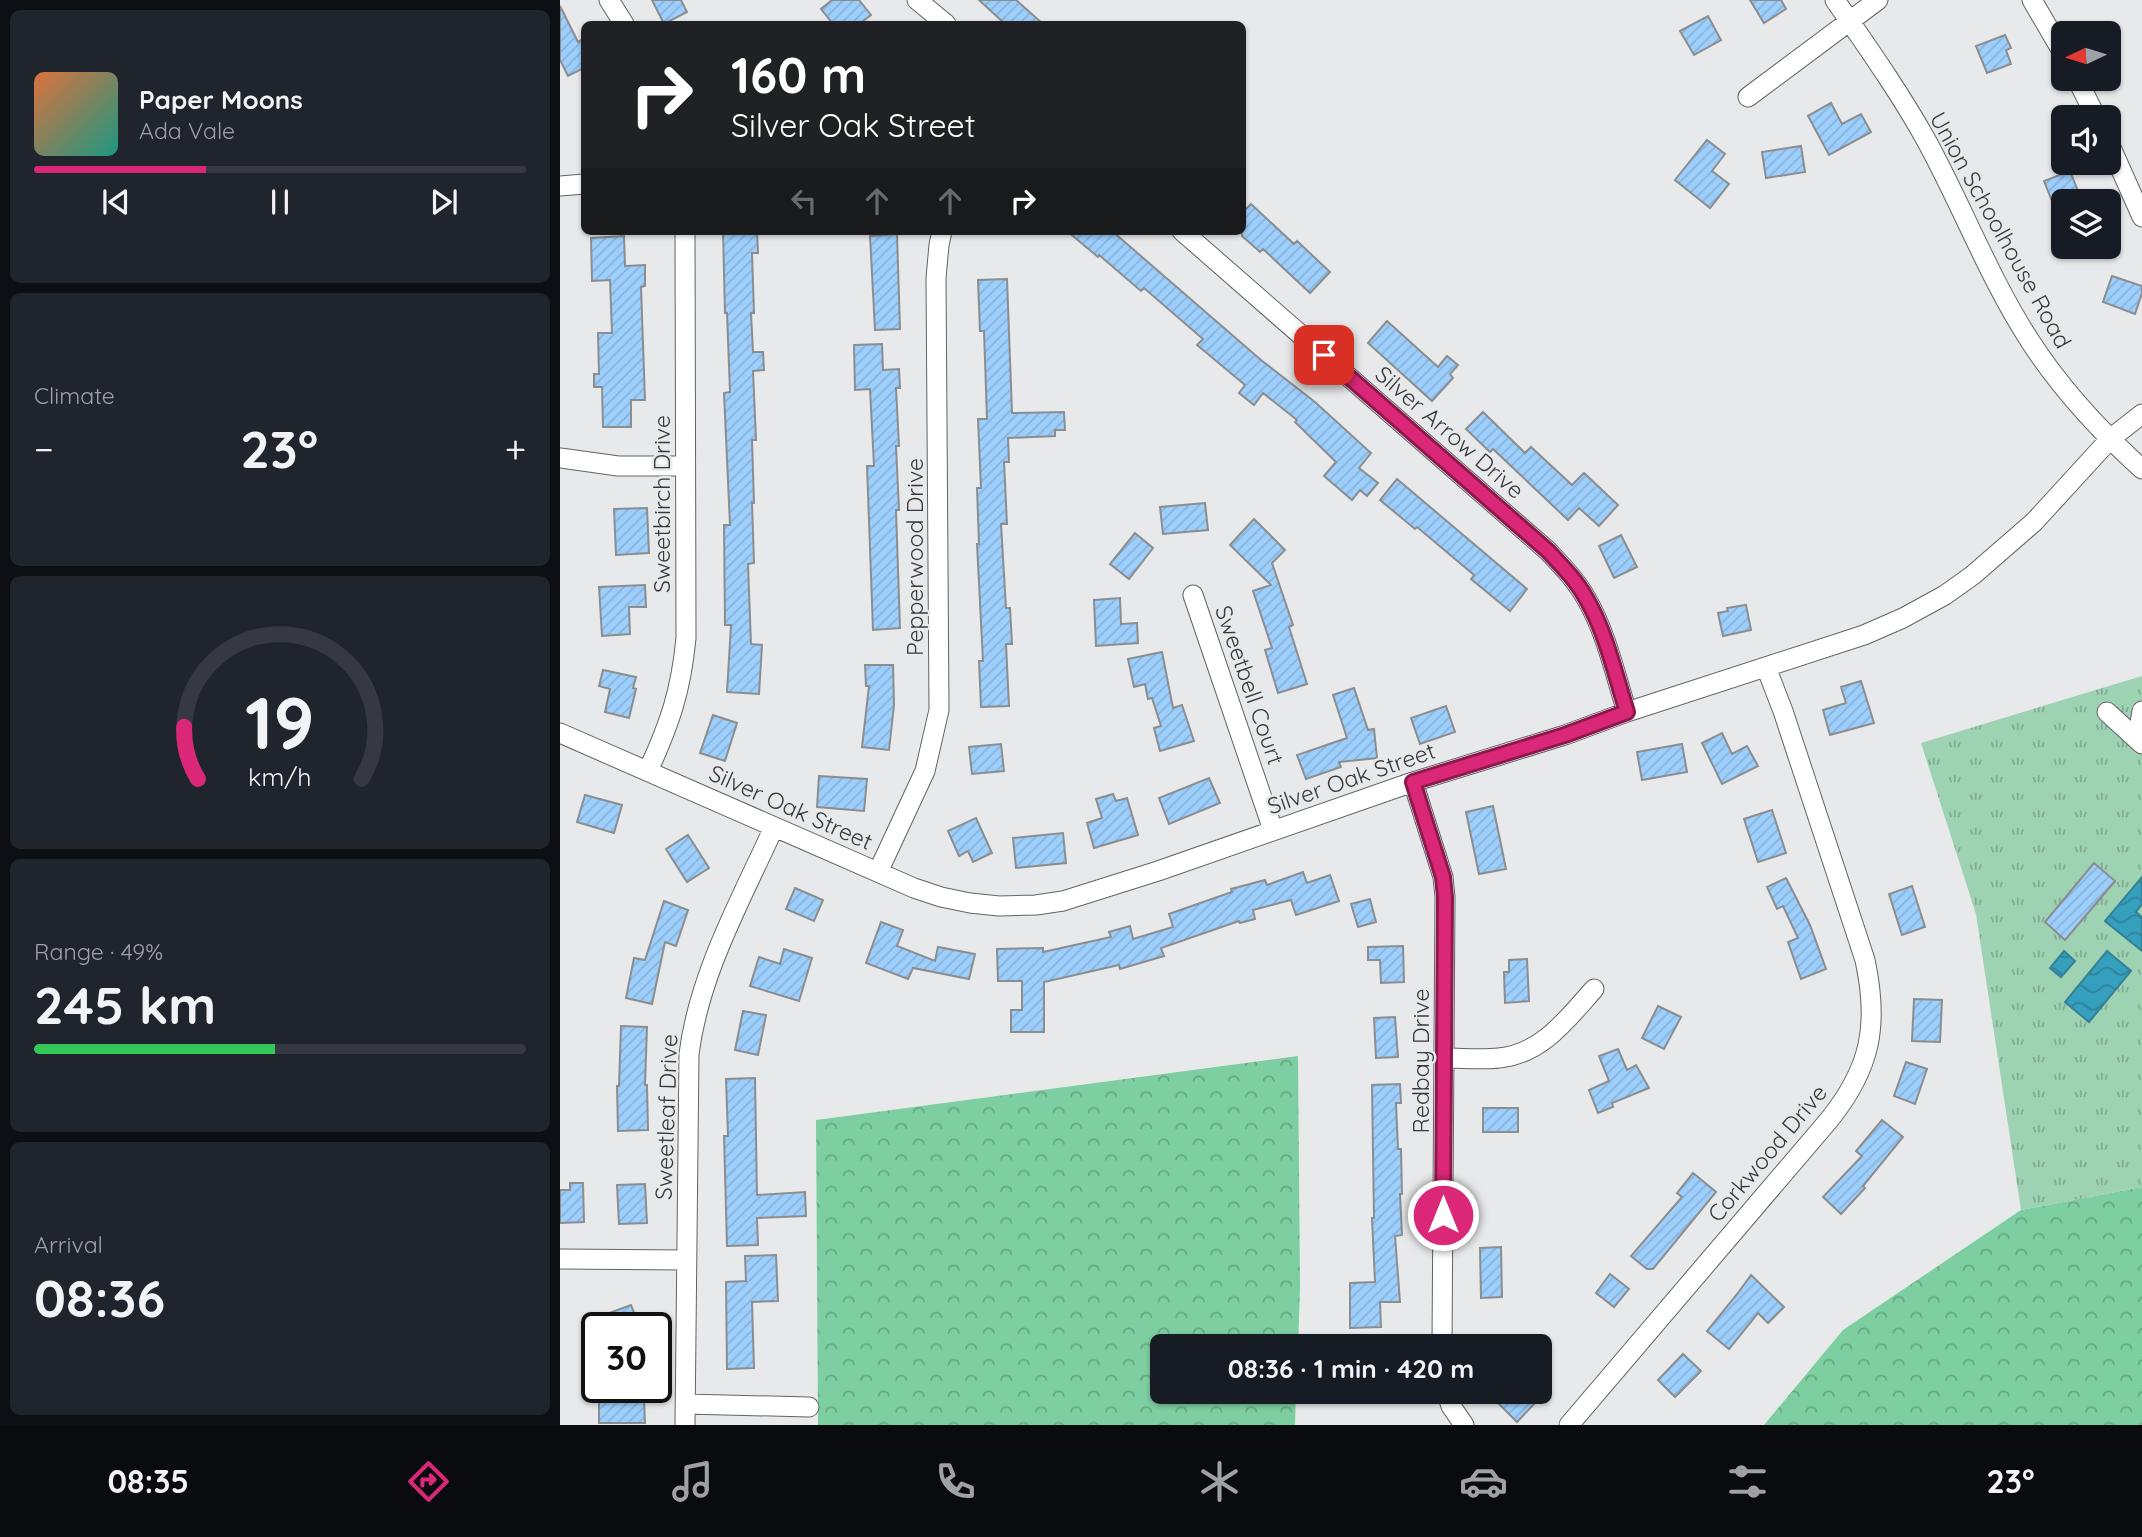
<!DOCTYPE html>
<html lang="en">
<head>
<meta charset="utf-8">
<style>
  :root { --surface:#171b24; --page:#20242c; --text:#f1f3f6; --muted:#9ea1a6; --line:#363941; --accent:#db2777 }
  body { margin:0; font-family:Quicksand,sans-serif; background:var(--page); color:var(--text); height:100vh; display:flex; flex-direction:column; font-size:26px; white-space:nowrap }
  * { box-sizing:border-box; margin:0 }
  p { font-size:23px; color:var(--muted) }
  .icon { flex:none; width:38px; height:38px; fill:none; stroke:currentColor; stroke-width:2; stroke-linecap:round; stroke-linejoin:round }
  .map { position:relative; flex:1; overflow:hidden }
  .sheet { display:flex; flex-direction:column; gap:10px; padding:10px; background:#0d0f14; width:560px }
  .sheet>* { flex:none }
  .top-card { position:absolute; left:21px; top:21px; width:665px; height:214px; border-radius:10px; box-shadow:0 2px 5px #0004; background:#202124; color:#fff; overflow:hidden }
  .needle { width:46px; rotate:266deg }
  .tools { position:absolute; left:1491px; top:21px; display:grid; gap:14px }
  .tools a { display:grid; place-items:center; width:70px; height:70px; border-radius:10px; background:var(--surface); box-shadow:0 2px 5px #0004; font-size:35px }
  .speed { position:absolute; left:21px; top:1312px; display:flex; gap:14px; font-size:35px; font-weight:700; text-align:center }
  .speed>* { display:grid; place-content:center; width:91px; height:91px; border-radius:50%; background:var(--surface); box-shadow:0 2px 5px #0004; line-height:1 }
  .speed .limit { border:4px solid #111; border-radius:10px; background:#fff; color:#111 }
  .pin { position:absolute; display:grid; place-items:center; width:60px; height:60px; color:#fff; margin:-30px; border-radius:14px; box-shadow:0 4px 10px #0006 }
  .me { position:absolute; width:77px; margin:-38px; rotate:0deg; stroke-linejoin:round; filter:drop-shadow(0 0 5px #0008) }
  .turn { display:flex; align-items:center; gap:24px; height:147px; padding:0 35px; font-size:32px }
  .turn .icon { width:91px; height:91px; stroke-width:2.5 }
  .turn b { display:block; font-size:49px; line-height:60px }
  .lanes { display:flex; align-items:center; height:66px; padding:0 35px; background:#0003; justify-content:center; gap:35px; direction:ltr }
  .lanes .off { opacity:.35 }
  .big { font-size:52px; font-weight:700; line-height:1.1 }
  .sheet .tile { flex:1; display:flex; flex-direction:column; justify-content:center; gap:10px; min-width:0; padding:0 24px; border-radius:10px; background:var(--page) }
  .sheet .dial { align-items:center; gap:0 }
  .dial svg { height:182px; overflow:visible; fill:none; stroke:var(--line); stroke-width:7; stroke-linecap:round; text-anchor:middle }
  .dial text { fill:var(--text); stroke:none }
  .song { display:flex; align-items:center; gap:21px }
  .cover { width:84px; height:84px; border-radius:10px; background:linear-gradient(135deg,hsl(20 70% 55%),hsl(170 70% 35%)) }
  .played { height:7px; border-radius:4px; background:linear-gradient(90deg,var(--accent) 35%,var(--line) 35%) }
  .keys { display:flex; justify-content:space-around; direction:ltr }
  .heat { display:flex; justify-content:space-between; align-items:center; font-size:38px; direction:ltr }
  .charge { height:10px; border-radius:5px; background:linear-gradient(90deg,#34c759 49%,var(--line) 0) }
  .trip { position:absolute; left:590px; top:1334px; width:402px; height:70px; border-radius:10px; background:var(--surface); box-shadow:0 2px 5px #0004; font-weight:700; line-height:70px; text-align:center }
  .dock { display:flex; height:112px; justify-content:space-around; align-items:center; background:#090b0e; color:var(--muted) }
  .dock .icon { width:49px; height:49px }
  .dock .current { color:var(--accent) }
  .dock b { font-size:32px; color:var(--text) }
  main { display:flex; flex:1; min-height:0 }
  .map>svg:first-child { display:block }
</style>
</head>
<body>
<main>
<section class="sheet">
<div class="tile">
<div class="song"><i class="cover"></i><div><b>Paper Moons</b><p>Ada Vale</p></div></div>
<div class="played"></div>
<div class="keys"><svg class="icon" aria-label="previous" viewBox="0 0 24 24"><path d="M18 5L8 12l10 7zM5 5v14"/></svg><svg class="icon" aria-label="pause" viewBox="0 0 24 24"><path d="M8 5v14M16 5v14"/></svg><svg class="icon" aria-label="next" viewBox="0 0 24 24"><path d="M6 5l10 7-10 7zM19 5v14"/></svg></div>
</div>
<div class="tile"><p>Climate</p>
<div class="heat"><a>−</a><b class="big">23°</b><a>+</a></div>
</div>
<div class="tile dial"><svg viewBox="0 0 100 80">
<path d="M14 69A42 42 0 1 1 86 69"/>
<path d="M14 69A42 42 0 0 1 8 46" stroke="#db2777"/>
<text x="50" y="56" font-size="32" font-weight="700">19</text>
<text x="50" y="72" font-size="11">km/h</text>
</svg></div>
<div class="tile"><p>Range · 49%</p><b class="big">245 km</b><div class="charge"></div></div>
<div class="tile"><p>Arrival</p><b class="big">08:36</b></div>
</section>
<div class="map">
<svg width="1582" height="1425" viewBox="0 0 1582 1425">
  <defs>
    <pattern id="forest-crowns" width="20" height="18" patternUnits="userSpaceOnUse" patternTransform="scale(1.75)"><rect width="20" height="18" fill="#7dcea0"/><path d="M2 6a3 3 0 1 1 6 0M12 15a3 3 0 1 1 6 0" fill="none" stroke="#67a883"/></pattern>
    <pattern id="park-tufts" width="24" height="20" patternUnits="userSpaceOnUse" patternTransform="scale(1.75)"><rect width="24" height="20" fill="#9dd2b2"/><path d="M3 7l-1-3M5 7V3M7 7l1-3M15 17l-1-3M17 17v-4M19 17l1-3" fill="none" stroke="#81ab92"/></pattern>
    <pattern id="water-waves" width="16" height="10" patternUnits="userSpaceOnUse" patternTransform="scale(1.75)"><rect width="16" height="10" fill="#359fbe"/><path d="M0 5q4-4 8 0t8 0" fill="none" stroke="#2e839b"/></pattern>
    <pattern id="building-hatch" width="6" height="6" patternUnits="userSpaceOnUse" patternTransform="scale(1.75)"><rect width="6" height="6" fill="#9dcffd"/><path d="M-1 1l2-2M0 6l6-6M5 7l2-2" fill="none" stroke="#88b2da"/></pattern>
  </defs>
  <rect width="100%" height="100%" fill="#e7e9eb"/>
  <path fill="url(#forest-crowns)" d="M 738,1056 L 740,1288 L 738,1346 L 602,1346 L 602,1391 L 736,1391 L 735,1425 L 258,1425 L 256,1120 Z
    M 1582,1187 L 1582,1425 L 1204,1425 L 1283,1330 L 1461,1210 Z"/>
  <path fill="url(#park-tufts)" d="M 1582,676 L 1582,1187 L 1461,1210 L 1416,914 L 1361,743 Z"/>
  <path fill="url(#water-waves)" stroke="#368096" stroke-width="2" d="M 1582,877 L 1582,904 L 1576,912 L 1582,917 L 1582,951 L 1545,921 Z
    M 1504,951 L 1515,961 L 1501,977 L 1490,968 Z
    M 1547,951 L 1571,971 L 1529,1022 L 1505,1002 Z"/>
  <path fill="url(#building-hatch)" stroke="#8b8d8f" stroke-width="2" d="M 92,0 L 121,0 L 127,12 L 104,24 Z
    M 272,0 L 299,0 L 311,15 L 299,24 L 273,24 L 261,9 Z
    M 419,0 L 456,0 L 483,24 L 445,24 Z
    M 1190,0 L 1221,0 L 1226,9 L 1204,23 Z
    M 0,6 L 18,42 L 24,38 L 24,68 L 8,76 L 0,60 Z
    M 1148,16 L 1161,40 L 1134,55 L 1120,31 Z
    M 1445,35 L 1451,48 L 1446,50 L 1451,64 L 1427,73 L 1416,46 Z
    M 1271,103 L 1282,124 L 1301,114 L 1311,132 L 1269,155 L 1248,116 Z
    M 1147,140 L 1165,154 L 1152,171 L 1169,184 L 1150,208 L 1115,180 Z
    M 1241,146 L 1245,172 L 1206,178 L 1202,152 Z
    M 1510,171 L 1522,201 L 1492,201 L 1484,181 Z
    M 691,204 L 734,244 L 737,241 L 770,272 L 750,293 L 703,249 L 700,252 L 682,236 L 682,213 Z
    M 163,231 L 197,231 L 198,253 L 192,253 L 194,313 L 191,313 L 193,352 L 203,352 L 204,370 L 193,371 L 196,440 L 192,440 L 194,503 L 192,503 L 194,563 L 188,564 L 191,644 L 202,645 L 199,694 L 167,692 L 171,625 L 165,625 L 164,525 L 170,525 L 164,393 L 170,392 L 167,313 L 165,313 Z
    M 507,231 L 552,231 L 701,360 L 755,402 L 811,453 L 799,468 L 818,483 L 807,496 L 800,490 L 792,500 L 764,476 L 776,462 L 735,422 L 737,420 L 703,393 L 694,405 L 679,393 L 685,385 L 637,345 L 643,339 L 584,288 L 581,291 L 539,255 L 538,257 Z
    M 337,234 L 340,329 L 315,330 L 310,236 Z
    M 64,236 L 65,266 L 85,265 L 85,286 L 81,287 L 85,400 L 71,400 L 71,427 L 43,427 L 42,387 L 34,387 L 34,374 L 39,374 L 38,333 L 52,333 L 50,280 L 32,281 L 31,238 Z
    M 1552,276 L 1582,286 L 1582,293 L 1575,314 L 1543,302 Z
    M 447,279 L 452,413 L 504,412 L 505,430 L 495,430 L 495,436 L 448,438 L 449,462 L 444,462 L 447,524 L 441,524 L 446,608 L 450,608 L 452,644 L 446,644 L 449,706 L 421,707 L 419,661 L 423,661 L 417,544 L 419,544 L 417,488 L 421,488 L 418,419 L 427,419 L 424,331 L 420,331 L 418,280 Z
    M 827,321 L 878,367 L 887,356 L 898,365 L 890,374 L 893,378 L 872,401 L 808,343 Z
    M 322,344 L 323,370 L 339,369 L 340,388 L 336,388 L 339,446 L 336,446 L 339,510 L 336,510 L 340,628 L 313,630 L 307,466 L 314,466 L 310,389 L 295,390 L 294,345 Z
    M 923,412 L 965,453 L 971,447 L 1012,485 L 1024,473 L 1058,505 L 1039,526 L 1019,508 L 1008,520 L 933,449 L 930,452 L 906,429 Z
    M 837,479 L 967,589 L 950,611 L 911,579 L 914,575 L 857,527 L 855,529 L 820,500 Z
    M 645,503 L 648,530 L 603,534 L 600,507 Z
    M 87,508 L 89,553 L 56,555 L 54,509 Z
    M 694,519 L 725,550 L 712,563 L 733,625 L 729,627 L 747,684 L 718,693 L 705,650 L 712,648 L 693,591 L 711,585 L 670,545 Z
    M 575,533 L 593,548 L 569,579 L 550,564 Z
    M 1061,535 L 1077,567 L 1054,578 L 1039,546 Z
    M 85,585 L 86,607 L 69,607 L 70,634 L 42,636 L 39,587 Z
    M 560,598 L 561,624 L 577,623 L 578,643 L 536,646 L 534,600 Z
    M 1186,605 L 1191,630 L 1163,636 L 1158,613 L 1168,611 L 1167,608 Z
    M 602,652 L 613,708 L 622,705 L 634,741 L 600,751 L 594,728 L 601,726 L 592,698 L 588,699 L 585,684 L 574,687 L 568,659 Z
    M 305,665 L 333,665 L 334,705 L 329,750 L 302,747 L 309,686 L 306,686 Z
    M 43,670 L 76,677 L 73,688 L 76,689 L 69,718 L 45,712 L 50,689 L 39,686 Z
    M 1301,681 L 1314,723 L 1270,735 L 1263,710 L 1286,703 L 1281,687 Z
    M 794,688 L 808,730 L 814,729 L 817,758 L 779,762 L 781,767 L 746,779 L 737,755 L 787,738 L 773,695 Z
    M 886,706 L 895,732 L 860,744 L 851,718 Z
    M 153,715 L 177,723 L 165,761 L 140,753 Z
    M 1162,733 L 1172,754 L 1187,746 L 1198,766 L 1162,784 L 1142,743 Z
    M 441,744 L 444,771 L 412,774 L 409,747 Z
    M 1122,744 L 1127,772 L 1082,780 L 1077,752 Z
    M 259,776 L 307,779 L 304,811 L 257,807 Z
    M 649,778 L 660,803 L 609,824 L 599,798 Z
    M 553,794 L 556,801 L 567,798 L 578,835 L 534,848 L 527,823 L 542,818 L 536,799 Z
    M 25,795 L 62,805 L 54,833 L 17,822 Z
    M 933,806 L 946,869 L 919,874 L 906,812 Z
    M 1212,810 L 1226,853 L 1198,862 L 1184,819 Z
    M 416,818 L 432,853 L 413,862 L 408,851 L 399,856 L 388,831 Z
    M 503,833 L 506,863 L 456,868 L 453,838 Z
    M 128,835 L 149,868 L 127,882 L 106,849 Z
    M 1534,863 L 1555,881 L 1505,940 L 1485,922 Z
    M 743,872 L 747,883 L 770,875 L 779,901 L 736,915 L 731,900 L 693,910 L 695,919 L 680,923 L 679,921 L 601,948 L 604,956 L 560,969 L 559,965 L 484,982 L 484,1032 L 451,1032 L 451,1010 L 462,1010 L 462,981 L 438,981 L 437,949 L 483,948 L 483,952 L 551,937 L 549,932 L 570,926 L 573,939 L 613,927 L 609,914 L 672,892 L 671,889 L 705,880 L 707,885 Z
    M 1226,878 L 1250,925 L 1266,969 L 1241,979 L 1228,942 L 1238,938 L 1223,906 L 1217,909 L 1207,887 Z
    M 1352,886 L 1365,927 L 1342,935 L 1329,894 Z
    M 235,888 L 263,900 L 254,921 L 226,909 Z
    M 810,899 L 816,922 L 798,927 L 791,904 Z
    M 104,901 L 128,910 L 116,946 L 105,942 L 92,1004 L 66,998 L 74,958 L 85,960 Z
    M 321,922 L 343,930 L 337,946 L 375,961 L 378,947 L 415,954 L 409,979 L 353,968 L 348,979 L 306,963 Z
    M 843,946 L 844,982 L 821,983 L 820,960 L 808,960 L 808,947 Z
    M 224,949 L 252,958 L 239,1001 L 190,986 L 199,957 L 220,964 Z
    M 967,959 L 969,1001 L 945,1003 L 944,972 L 949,972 L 949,960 Z
    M 1354,999 L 1382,1000 L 1380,1042 L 1352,1041 Z
    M 1098,1006 L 1121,1017 L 1104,1049 L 1082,1038 Z
    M 183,1011 L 206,1015 L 198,1055 L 175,1050 Z
    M 835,1017 L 838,1057 L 816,1058 L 814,1018 Z
    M 61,1026 L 87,1027 L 85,1085 L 87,1085 L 88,1130 L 58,1131 L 57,1086 L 59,1086 Z
    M 1058,1049 L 1067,1070 L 1076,1065 L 1089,1088 L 1052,1103 L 1053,1107 L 1038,1113 L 1029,1090 L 1049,1081 L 1039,1056 Z
    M 1346,1062 L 1367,1069 L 1355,1104 L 1334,1096 Z
    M 195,1078 L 197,1195 L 245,1192 L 246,1216 L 197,1218 L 198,1245 L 167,1246 L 164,1136 L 168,1136 L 166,1079 Z
    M 840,1084 L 841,1103 L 836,1103 L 838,1149 L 841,1149 L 842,1194 L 840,1194 L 842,1235 L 835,1236 L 840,1302 L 820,1302 L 821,1327 L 790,1328 L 790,1283 L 815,1282 L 812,1218 L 814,1218 L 812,1085 Z
    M 923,1108 L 958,1108 L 958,1132 L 923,1132 Z
    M 1322,1120 L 1343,1137 L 1303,1186 L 1305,1188 L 1281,1214 L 1263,1197 L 1302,1156 L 1296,1151 Z
    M 1133,1173 L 1156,1192 L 1093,1269 L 1087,1269 L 1071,1256 L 1122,1197 L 1117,1193 Z
    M 10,1183 L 23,1183 L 24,1222 L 0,1223 L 0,1190 L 10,1190 Z
    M 85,1184 L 87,1223 L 59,1224 L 57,1185 Z
    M 941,1247 L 942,1297 L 921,1298 L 920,1248 Z
    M 216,1255 L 218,1301 L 192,1302 L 194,1368 L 167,1369 L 166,1282 L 186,1281 L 185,1256 Z
    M 1050,1274 L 1069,1289 L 1054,1307 L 1036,1293 Z
    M 1191,1275 L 1224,1307 L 1208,1323 L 1198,1313 L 1169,1349 L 1147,1331 L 1178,1293 Z
    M 71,1305 L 80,1328 L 54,1328 L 49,1313 Z
    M 1123,1354 L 1141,1371 L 1115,1397 L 1098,1380 Z
    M 39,1388 L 70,1388 L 70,1400 L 84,1400 L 85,1423 L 39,1423 Z
    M 951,1391 L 965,1391 L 976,1402 L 957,1422 L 939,1404 Z"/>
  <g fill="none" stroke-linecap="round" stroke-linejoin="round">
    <g stroke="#616365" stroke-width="21">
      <path id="minor" d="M 49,0 L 64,24
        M 357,0 L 386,24
        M 1275,0 C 1306,45 1338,90 1365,138 C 1402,205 1429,278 1470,341 C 1501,389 1540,431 1582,469
        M 1472,0 L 1503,53
        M 1517,79 L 1536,117
        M 1188,97 L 1318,0
        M 1549,143 L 1582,217
        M 0,186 L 24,184
        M 622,231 L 988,551 C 1002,566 1016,580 1026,598 C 1046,632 1055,674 1067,712
        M 0,458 L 58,466 L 124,466
        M 633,595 L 713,830
        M 1582,711 L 1580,723 L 1582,737
        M 1547,712 L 1582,744
        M 0,733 L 354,888 L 381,897 L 410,903 L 439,906 L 476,905 L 503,901 L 598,871 L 853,782 L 1005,735 L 1067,712 L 1304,635 L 1343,618 L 1385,595 L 1413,575 L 1474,522 L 1550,439 L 1582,414
        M 88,771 C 110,723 121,691 126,638 L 125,231
        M 853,782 L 883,877 L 885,897 L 882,1346
        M 318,872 L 365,771 L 379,710 L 376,278 L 379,245 L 382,231
        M 884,1058 C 902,1058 921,1060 939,1058 C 982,1054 1008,1018 1034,989
        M 0,1259 L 127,1260
        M 886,1391 L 891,1406 L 904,1425
        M 125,1404 L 249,1407
        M 125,1425 L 129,1054 C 139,974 181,900 214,827
        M 1009,1425 L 1269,1120 C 1311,1068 1319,1025 1305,960 L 1223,711 L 1206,667"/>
    </g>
    <use href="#minor" stroke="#fff" stroke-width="19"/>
  </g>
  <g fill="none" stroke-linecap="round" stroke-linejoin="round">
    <g stroke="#8e194d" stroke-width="18">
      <path id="route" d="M 764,355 L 988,551 C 1002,566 1016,580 1026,598 C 1046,632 1055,674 1067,712 L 1005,735 L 853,782 L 883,877 L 885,897 L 883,1215"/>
    </g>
    <use href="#route" stroke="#db2777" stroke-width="12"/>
  </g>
  <g text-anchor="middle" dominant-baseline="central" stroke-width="5" stroke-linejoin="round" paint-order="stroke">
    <g font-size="23" fill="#38393a" stroke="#e7e9eb">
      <text transform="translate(1441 230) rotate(61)">Union Schoolhouse Road</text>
      <text transform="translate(890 432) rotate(41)">Silver Arrow Drive</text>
      <text transform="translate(101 504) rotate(-90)">Sweetbirch Drive</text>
      <text transform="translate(354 557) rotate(-90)">Pepperwood Drive</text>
      <text transform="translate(690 685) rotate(71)">Sweetbell Court</text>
      <text transform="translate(791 778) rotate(-19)">Silver Oak Street</text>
      <text transform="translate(231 807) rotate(24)">Silver Oak Street</text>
      <text transform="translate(860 1061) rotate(-90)">Redbay Drive</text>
      <text transform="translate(106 1117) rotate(-88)">Sweetleaf Drive</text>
      <text transform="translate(1207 1153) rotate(-50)">Corkwood Drive</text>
    </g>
  </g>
</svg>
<div class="tools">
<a><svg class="needle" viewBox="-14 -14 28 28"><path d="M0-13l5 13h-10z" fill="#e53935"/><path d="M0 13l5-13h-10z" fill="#9ea1a6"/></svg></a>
<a><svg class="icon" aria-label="sound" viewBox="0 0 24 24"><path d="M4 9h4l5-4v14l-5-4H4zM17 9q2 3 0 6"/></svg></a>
<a><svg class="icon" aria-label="layers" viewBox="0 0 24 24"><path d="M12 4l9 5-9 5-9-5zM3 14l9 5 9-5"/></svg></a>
</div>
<div class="speed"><div class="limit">30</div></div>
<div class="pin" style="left:764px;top:355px;background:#d93025"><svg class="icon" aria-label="arrive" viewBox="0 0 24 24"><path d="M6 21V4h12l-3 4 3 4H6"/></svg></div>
<svg class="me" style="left:883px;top:1215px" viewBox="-20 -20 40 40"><circle r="17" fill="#db2777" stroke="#fff" stroke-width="3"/><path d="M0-11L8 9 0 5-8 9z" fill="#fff"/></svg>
<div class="trip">08:36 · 1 min · 420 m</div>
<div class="top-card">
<div class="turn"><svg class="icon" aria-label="right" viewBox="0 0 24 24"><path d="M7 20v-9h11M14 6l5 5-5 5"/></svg><div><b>160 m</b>Silver Oak Street</div></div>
<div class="lanes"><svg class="icon off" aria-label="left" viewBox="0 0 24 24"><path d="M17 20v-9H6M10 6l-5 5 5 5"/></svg><svg class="icon off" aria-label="ahead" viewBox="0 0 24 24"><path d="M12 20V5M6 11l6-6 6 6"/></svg><svg class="icon off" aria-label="ahead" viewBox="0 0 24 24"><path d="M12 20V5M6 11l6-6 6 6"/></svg><svg class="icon" aria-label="right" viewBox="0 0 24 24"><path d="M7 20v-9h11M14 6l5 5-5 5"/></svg></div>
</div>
</div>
</main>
<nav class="dock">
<b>08:35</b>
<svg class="icon current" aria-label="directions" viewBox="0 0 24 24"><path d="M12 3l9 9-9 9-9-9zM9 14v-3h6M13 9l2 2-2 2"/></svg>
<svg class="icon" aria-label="music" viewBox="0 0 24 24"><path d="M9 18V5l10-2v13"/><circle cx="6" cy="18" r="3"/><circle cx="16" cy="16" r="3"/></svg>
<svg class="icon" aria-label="phone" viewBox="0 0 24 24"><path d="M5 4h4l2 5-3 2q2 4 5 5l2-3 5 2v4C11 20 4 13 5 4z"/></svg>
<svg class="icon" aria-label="climate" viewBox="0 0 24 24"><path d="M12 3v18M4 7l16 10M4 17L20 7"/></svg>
<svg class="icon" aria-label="car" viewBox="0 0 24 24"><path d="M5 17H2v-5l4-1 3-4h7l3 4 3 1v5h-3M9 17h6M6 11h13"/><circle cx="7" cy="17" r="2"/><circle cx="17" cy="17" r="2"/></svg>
<svg class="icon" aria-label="filters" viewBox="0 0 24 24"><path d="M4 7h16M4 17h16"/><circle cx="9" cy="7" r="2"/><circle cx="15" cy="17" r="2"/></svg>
<b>23°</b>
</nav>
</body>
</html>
